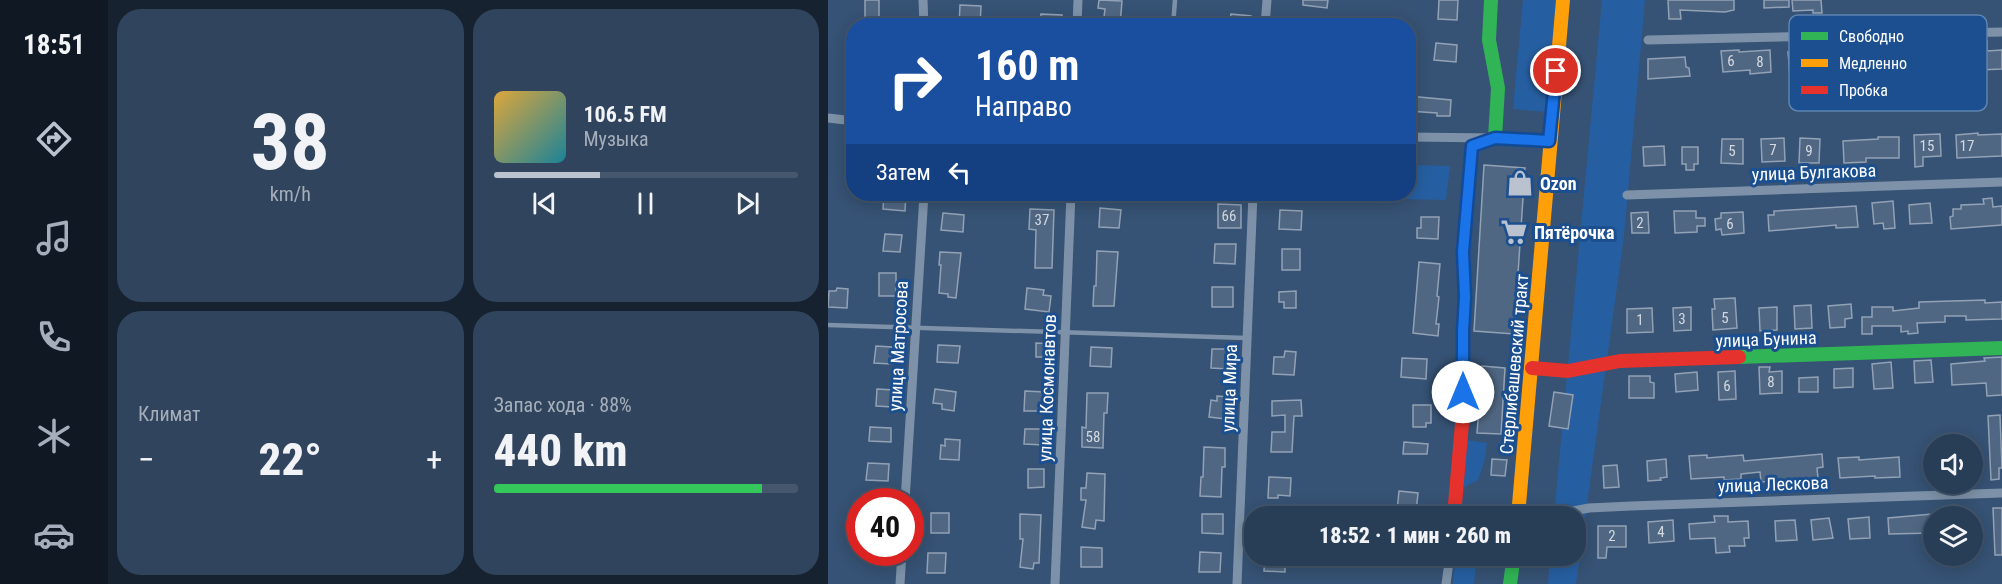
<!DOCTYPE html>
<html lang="ru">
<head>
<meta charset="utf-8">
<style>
  :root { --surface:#283e57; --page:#30455d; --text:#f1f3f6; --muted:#a5aeba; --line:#44576d; --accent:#b9c2ce }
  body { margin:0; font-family:"Roboto Condensed",sans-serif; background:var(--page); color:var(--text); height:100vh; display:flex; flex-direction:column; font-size:22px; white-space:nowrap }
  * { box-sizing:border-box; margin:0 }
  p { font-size:20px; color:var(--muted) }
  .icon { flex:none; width:33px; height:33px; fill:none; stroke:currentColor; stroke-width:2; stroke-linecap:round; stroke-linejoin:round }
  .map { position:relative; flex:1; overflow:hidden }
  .sheet { display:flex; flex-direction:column; gap:9px; padding:9px; background:#162230; width:720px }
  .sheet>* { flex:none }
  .banner { position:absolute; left:18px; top:18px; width:570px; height:183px; border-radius:24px; box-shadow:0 3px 15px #0003,0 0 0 2px var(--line); background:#1a4fa0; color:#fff; overflow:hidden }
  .controls { position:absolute; left:1095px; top:434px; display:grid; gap:12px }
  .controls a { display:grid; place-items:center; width:60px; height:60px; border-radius:50%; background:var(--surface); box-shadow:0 3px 15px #0003,0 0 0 2px var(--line); font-size:30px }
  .speed { position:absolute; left:18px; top:488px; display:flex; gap:12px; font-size:30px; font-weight:700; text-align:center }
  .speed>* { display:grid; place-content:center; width:78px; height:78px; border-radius:50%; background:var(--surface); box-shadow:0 3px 15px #0003,0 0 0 2px var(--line); line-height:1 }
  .speed .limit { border:9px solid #d22; background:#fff; color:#111 }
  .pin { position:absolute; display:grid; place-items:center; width:51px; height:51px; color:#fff; margin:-26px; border:3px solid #fff; border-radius:50%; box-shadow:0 2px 6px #0007 }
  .me { position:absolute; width:66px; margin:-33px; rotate:0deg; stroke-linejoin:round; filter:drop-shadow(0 0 4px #0008) }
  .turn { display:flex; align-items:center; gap:21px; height:126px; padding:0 30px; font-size:27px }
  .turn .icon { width:78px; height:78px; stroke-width:2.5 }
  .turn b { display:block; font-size:42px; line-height:51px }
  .then { display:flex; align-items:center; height:57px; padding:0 30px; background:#0003; gap:12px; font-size:22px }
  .big { font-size:45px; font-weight:800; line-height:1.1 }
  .sheet .tile { flex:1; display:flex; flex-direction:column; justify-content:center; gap:9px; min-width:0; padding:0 21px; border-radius:24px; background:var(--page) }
  .sheet .dial { align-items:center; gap:0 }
  .dial b { font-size:78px; line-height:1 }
  .song { display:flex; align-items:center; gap:18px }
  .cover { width:72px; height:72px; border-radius:9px; background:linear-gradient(135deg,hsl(40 70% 55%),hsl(190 70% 35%)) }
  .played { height:6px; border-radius:3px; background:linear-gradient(90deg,var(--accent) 35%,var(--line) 35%) }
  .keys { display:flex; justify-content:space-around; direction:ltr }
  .heat { display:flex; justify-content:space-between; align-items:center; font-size:33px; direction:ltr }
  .charge { height:9px; border-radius:4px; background:linear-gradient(90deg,#34c759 88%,var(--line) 0) }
  .sheet .tiles { flex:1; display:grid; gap:9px; grid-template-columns:repeat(2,1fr) }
  .trip { position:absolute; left:416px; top:506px; width:342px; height:60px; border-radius:24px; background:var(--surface); box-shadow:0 3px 15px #0003,0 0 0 2px var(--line); font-weight:800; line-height:60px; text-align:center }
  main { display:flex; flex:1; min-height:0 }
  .tabs { display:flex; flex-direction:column; width:108px; justify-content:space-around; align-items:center; background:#101923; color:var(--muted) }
  .tabs .icon { width:42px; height:42px }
  .tabs .selected { color:var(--accent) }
  .tabs b { font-size:27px; color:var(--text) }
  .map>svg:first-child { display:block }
</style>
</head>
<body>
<main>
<nav class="tabs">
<b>18:51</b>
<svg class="icon selected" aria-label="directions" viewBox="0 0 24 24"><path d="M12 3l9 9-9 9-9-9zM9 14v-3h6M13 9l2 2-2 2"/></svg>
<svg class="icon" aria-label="music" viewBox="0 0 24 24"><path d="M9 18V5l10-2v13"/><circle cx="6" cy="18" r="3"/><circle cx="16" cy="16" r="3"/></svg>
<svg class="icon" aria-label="phone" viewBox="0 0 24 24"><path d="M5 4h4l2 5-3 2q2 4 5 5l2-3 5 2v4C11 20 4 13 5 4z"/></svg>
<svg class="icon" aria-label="climate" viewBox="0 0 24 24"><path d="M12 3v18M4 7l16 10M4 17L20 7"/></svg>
<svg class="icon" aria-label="car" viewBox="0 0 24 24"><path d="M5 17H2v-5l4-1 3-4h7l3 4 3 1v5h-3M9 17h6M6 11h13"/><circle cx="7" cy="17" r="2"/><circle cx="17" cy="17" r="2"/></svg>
</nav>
<section class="sheet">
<div class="tiles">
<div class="tile dial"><b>38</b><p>km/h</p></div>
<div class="tile">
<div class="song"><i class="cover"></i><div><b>106.5 FM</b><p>Музыка</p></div></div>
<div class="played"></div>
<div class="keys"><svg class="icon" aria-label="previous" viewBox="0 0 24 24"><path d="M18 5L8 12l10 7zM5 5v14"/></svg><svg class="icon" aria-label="pause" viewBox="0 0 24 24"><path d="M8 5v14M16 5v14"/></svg><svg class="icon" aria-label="next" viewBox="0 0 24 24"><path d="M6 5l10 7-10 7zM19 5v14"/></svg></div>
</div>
<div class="tile"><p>Климат</p>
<div class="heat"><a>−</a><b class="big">22°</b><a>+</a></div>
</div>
<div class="tile"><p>Запас хода · 88%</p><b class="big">440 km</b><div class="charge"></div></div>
</div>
</section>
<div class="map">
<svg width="1174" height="584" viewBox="0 0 1174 584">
  <rect width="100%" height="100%" fill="#365274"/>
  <path fill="#265fa1" d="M 695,0 L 728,0 L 718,112 L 685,109 Z
    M 774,0 L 817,0 L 796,236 L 748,584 L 720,584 L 722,555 L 747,555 L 747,516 L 726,516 Z
    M 581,165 L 622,166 L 618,200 L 433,196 L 433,194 L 580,194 Z
    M 638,440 L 659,443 L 657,459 L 650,480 L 636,487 Z
    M 628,555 L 649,555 L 646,584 L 625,584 Z"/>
  <path fill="#506783" stroke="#92a2b6" stroke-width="1.5" d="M 37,0 L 51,0 L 51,26 L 37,26 Z
    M 271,0 L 294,1 L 292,26 L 275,25 L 277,9 L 270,8 Z
    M 475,0 L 500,0 L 499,8 L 475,5 Z
    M 611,0 L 630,0 L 629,20 L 610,19 Z
    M 840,0 L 906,0 L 906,10 L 897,12 L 852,10 L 853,19 L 841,19 Z
    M 936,0 L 961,0 L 961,7 L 936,8 Z
    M 964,0 L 993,0 L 994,13 L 985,13 L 985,10 L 965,11 Z
    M 132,5 L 153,6 L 152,26 L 131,26 Z
    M 213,14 L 234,15 L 233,26 L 212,26 Z
    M 403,14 L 423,16 L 422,26 L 401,26 Z
    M 1150,41 L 1159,41 L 1159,51 L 1174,50 L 1174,69 L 1152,70 Z
    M 608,43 L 629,45 L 628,62 L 606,60 Z
    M 911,50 L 911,52 L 942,50 L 943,72 L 922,74 L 922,70 L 895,72 L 893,51 Z
    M 981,50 L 982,73 L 962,75 L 960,52 Z
    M 857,57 L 858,67 L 861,68 L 862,76 L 820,79 L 820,59 Z
    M 580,96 L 623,100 L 622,116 L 609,116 L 609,113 L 580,111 Z
    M 1150,133 L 1150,135 L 1174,134 L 1174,156 L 1129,158 L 1128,135 Z
    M 1112,134 L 1113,156 L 1095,157 L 1095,166 L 1087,167 L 1086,135 Z
    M 1050,137 L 1071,137 L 1071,158 L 1038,158 L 1038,162 L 1016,163 L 1015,141 L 1050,139 Z
    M 956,138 L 957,161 L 934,162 L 933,139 Z
    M 972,138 L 992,139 L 991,163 L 971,163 Z
    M 894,139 L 915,139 L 915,164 L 893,163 Z
    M 836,146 L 837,165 L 816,166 L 815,147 Z
    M 854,147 L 870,147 L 870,164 L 866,164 L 866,170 L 858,170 L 858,164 L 854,164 Z
    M 656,165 L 697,168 L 686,334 L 646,331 Z
    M 56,194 L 78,194 L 77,211 L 55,209 Z
    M 1164,198 L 1165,207 L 1174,206 L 1174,225 L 1123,229 L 1122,217 L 1125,216 L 1125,209 L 1133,209 L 1133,205 L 1156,204 L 1155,199 Z
    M 1065,201 L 1067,228 L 1056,229 L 1055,223 L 1046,224 L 1044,203 Z
    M 1102,203 L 1104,223 L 1082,224 L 1081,205 Z
    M 390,204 L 413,205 L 413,228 L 390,228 Z
    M 1028,206 L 1030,227 L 1008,228 L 1008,225 L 941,231 L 940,215 L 946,215 L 946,211 Z
    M 272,208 L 293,210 L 291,228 L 271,227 Z
    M 202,209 L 226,210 L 224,268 L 207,268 L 208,230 L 201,229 Z
    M 452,210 L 474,211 L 473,230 L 451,229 Z
    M 846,211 L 868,211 L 868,218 L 877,218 L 877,226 L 869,226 L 869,232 L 847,233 Z
    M 820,212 L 821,233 L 804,233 L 803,213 Z
    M 915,212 L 916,233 L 894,235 L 893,229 L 888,230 L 887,219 L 893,218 L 893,213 Z
    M 115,213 L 136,215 L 135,232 L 113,230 Z
    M 593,217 L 611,217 L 610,239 L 589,238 L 589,228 L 593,228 Z
    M 57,234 L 74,235 L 72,252 L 55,251 Z
    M 387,244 L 408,244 L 407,264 L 386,263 Z
    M 454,249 L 472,249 L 472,270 L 454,270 Z
    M 269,251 L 290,252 L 286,306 L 265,306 L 266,286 L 268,286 Z
    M 112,252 L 133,253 L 128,298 L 120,297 L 120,294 L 111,293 L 113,265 L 111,265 Z
    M 591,262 L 612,264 L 609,296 L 611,297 L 608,324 L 611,324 L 610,336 L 585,333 Z
    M 51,273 L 68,273 L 68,296 L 51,296 Z
    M 384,287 L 405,287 L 405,307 L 384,307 Z
    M 9,288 L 20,289 L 19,308 L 0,307 L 1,291 L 8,291 Z
    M 199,288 L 216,290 L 215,295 L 223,296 L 221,312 L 197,309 Z
    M 468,291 L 468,308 L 456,308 L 456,302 L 451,302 L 451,292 Z
    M 907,298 L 909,328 L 885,330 L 884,309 L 887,309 L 886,299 Z
    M 1157,300 L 1157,303 L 1174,302 L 1174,319 L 1138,320 L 1138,316 L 1117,316 L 1117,322 L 1089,323 L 1090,333 L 1080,334 L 1080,331 L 1073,332 L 1073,326 L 1044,326 L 1044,334 L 1034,334 L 1034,317 L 1044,317 L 1044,307 L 1065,307 L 1065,311 L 1091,308 L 1091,302 Z
    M 1023,304 L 1024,318 L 1017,319 L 1017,327 L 1002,328 L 1000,306 Z
    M 983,305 L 984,328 L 967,329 L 966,306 Z
    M 863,307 L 863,330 L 846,331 L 845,308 Z
    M 949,307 L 949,330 L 932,331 L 931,308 Z
    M 824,308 L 825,332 L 799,333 L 799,309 Z
    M 208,343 L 226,344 L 226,357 L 208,357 Z
    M 110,345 L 132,346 L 130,363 L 109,362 Z
    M 48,346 L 64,347 L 63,364 L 46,363 Z
    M 263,347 L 284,348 L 283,367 L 262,366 Z
    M 384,349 L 401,349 L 401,369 L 383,368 Z
    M 457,351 L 468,352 L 466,375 L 445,374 L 446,357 L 456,357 Z
    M 1174,357 L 1174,395 L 1159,396 L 1158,383 L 1124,385 L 1123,364 L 1157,361 L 1156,358 Z
    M 574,358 L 599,359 L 598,379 L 573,377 Z
    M 1103,360 L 1105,382 L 1087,383 L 1086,361 Z
    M 1063,362 L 1065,388 L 1046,389 L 1044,364 Z
    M 654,366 L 677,368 L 673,434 L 649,433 L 653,382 L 651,382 L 651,373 L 653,373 Z
    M 931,367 L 942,367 L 941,372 L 954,371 L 954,393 L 932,394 Z
    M 1025,368 L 1025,387 L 1006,388 L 1006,369 Z
    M 907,371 L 908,399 L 891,400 L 890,372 Z
    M 869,372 L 870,390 L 848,392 L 847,374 Z
    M 801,376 L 822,376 L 822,382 L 826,383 L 826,398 L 801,398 Z
    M 990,377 L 990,392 L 971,392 L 971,378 Z
    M 49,389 L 66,390 L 65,407 L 48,406 Z
    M 107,389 L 128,392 L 126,411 L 114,409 L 114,404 L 105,403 Z
    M 197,391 L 217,392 L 217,411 L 196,411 Z
    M 726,392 L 745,395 L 740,429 L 721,426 Z
    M 259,393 L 280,393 L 279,413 L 276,413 L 275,448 L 254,447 L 254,427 L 258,428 Z
    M 389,396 L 400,397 L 398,419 L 381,417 L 383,400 L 389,401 Z
    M 473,400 L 474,416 L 466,416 L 464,452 L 443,452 L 444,432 L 457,432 L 457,415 L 444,416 L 444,401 Z
    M 585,405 L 603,405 L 603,423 L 598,423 L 598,427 L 585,427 Z
    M 1172,415 L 1174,468 L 1171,468 L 1171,479 L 1163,480 L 1160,416 Z
    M 42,427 L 63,428 L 63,442 L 41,441 Z
    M 197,429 L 217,429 L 216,445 L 196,444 Z
    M 117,439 L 132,440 L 131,460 L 112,459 L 113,445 L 117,446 Z
    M 576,442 L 600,444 L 599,454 L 575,454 Z
    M 376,447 L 397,448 L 397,467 L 394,467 L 393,497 L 372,496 L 373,477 L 375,477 Z
    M 994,454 L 995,467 L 989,468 L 990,478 L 933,482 L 932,472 L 913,474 L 913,479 L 896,480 L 896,477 L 863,479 L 861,456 L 879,455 L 879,458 L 915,455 L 916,461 Z
    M 1031,457 L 1031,460 L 1071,457 L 1072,477 L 1047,478 L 1047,476 L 1012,478 L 1010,458 Z
    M 664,459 L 679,460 L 677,476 L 663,475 Z
    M 838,459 L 839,477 L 832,478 L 833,480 L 820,481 L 819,461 Z
    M 40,463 L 61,464 L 60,481 L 38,480 Z
    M 789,465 L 791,487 L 776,488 L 775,466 Z
    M 200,469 L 216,469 L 216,487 L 200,488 Z
    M 259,473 L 277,474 L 276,521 L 268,520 L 267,529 L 254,527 L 258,500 L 253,500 L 253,488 L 258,488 Z
    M 441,477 L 463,478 L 462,496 L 450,495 L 450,498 L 440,498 Z
    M 571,491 L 590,493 L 588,513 L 569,511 Z
    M 1165,508 L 1174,508 L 1174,555 L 1167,555 Z
    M 103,513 L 121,513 L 121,533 L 103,533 Z
    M 192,514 L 213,515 L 211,563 L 206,563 L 205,569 L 192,567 L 195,539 L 192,539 Z
    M 374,514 L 395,514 L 395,534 L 374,533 Z
    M 1104,514 L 1105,533 L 1061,534 L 1060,518 Z
    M 886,516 L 900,516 L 900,522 L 920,521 L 921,538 L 916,538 L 917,546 L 901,546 L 902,552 L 888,553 L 887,538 L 862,539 L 861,524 L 887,522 Z
    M 1041,517 L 1042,538 L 1022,539 L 1020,519 Z
    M 1001,518 L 1005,538 L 985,540 L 983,520 Z
    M 845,520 L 846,541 L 821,543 L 820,522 Z
    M 967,520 L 969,540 L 948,541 L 947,521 Z
    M 770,526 L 798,526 L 798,547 L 779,547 L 778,558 L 770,558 Z
    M 253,547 L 274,548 L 274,567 L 253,567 Z
    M 372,552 L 393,553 L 392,572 L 371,572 Z
    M 100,553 L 118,553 L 117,573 L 99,573 Z
    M 437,555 L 457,555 L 457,572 L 436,571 Z"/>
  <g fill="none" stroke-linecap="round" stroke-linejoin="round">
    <path stroke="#7d92a8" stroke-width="4.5" d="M 345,26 L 347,0
      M 0,325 L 419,338"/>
    <path stroke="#7d92a8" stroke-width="9" d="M 95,0 L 96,26
      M 249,26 L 250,0
      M 437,26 L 439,0
      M 820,40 L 1174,32
      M 0,118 L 26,121
      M 580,137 L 667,138 L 721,141
      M 799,195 L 1174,182
      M 77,501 L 96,194
      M 627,516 L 652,513 L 658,516
      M 718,516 L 761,508 L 803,506 L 1174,493
      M 72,584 L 74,552
      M 227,584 L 243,194
      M 409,584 L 425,194
      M 618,584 L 622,555"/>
    <path stroke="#30b455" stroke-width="14" d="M 663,0 L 661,40 L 670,88 L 667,138 L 663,139
      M 911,357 L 1174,348
      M 682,584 L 686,555"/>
    <path stroke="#ff9f0a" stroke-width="14" d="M 690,516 L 735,0"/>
    <path stroke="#e5322d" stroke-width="14" d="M 704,368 L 740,371 L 792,361 L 911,357
      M 626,516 L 635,412 L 635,331 L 637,297 L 635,252 L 644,146 L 663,139"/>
  </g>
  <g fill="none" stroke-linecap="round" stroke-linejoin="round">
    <g stroke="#114b97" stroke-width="15">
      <path id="route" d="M 635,392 L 635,331 L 637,297 L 635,252 L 644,146 L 667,138 L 721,141 L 728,71"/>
    </g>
    <use href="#route" stroke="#1a73e8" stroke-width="10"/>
  </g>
  <defs>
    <g id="shop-bare" transform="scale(2.07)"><path d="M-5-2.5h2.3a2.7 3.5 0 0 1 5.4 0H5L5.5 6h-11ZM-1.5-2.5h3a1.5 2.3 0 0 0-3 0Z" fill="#b9c2ce" stroke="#1b4f8f" stroke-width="2.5" paint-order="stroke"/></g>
    <g id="supermarket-bare" transform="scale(2.07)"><path d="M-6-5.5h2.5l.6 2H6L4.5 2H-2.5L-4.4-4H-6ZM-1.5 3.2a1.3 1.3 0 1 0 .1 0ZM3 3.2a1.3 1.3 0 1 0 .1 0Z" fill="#b9c2ce" stroke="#1b4f8f" stroke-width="2.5" paint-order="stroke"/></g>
  </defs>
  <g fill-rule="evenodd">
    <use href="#shop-bare" x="692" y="183"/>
    <use href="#supermarket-bare" x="686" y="232"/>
  </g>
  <g text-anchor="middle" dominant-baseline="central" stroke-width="6" stroke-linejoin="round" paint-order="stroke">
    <g font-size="15" fill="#d3d9e0">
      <text x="903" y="61">6</text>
      <text x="932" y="62">8</text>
      <text x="1099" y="146">15</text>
      <text x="1139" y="146">17</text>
      <text x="945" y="150">7</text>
      <text x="904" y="151">5</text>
      <text x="981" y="151">9</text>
      <text x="401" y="216">66</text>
      <text x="214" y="220">37</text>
      <text x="812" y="223">2</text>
      <text x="902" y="224">6</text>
      <text x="897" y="318">5</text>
      <text x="854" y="319">3</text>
      <text x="812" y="320">1</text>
      <text x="943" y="382">8</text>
      <text x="899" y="386">6</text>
      <text x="265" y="437">58</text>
      <text x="833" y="532">4</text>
      <text x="784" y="536">2</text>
    </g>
    <g font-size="18" fill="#fff" stroke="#1b4f8f">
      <text transform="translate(986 172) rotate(-2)">улица Булгакова</text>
      <text transform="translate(938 339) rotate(-2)">улица Бунина</text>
      <text transform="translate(70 346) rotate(-87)">улица Матросова</text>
      <text transform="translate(686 364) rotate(-85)">Стерлибашевский тракт</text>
      <text transform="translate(219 388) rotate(-88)">улица Космонавтов</text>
      <text transform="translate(401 388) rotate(-88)">улица Мира</text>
      <text transform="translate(945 484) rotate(-2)">улица Лескова</text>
    </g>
    <g font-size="18" font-weight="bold" fill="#fff" stroke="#1b4f8f" text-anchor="start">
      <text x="712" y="183">Ozon</text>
      <text x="706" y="232">Пятёрочка</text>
    </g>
  </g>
  <rect x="961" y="15" width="198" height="96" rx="9" fill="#1b4f8f" stroke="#5f84b1" stroke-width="1.5"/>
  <rect x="973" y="32" width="27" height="8" fill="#30b455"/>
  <rect x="973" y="59" width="27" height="8" fill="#ff9f0a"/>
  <rect x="973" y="86" width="27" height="8" fill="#e5322d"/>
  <g font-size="16" fill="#fff">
    <text x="1011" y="42">Свободно</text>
    <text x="1011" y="69">Медленно</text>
    <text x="1011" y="96">Пробка</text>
  </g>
</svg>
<div class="controls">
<a><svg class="icon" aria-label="sound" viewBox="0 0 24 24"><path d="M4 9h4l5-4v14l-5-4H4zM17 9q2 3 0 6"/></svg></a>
<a><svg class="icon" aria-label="layers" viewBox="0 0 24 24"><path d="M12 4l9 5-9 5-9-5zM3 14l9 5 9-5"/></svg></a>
</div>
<div class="speed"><div class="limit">40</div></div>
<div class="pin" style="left:728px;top:71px;background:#d93025"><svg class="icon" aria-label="arrive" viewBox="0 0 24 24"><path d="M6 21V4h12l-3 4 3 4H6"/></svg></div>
<svg class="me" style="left:635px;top:392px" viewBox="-20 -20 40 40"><circle r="19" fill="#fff"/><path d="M0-13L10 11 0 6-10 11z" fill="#1a73e8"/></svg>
<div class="trip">18:52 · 1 мин · 260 m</div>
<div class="banner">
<div class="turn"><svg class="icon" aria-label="right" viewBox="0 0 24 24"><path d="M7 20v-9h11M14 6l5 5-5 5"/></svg><div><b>160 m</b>Направо</div></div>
<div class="then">Затем<svg class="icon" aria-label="left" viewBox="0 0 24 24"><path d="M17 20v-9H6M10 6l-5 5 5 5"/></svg></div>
</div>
</div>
</main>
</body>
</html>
